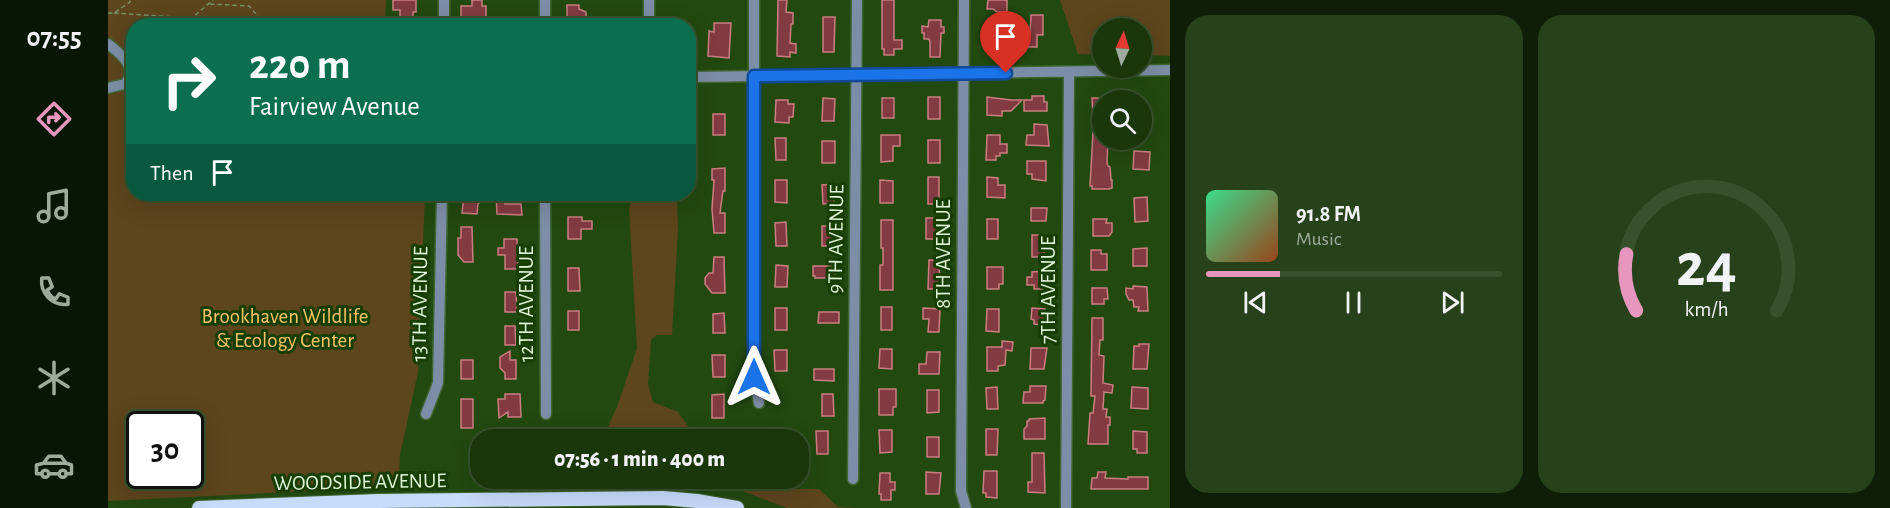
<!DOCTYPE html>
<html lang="en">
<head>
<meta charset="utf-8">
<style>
  :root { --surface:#1a370c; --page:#27421a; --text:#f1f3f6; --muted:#9fac9d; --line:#38512d; --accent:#e797bd }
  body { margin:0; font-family:"Alegreya Sans",sans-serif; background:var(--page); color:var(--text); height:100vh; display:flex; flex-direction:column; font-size:22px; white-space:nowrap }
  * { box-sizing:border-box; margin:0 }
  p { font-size:20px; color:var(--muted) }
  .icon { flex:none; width:33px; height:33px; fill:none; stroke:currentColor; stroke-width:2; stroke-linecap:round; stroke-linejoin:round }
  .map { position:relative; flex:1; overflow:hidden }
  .details { display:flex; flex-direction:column; gap:15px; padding:15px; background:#0e1e07; width:720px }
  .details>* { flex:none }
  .guide { position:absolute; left:18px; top:18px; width:570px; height:183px; border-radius:24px; box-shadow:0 6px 24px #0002,0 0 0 2px var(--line); background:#0b6e4f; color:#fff; overflow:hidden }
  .needle { width:39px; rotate:4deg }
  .tools { position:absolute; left:984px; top:18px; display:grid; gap:12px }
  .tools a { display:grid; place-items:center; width:60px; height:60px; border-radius:50%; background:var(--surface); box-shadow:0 6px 24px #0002,0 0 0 2px var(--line); font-size:30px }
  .speed { position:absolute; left:18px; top:411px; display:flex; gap:12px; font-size:30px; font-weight:700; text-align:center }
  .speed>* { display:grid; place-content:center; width:78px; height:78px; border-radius:50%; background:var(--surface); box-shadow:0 6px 24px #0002,0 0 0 2px var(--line); line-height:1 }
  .speed .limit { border:3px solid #111; border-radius:9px; background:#fff; color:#111 }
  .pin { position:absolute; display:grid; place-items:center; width:51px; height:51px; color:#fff; margin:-62px -26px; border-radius:50% 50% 50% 0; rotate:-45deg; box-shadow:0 0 6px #0007 }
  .pin .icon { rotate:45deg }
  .me { position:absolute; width:66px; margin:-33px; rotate:0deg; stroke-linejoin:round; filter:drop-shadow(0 0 4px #0008) }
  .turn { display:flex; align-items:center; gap:21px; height:126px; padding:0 24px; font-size:27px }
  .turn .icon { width:78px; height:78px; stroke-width:2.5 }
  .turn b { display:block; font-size:42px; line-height:51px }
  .then { display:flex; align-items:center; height:57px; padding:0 24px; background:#0003; gap:12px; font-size:22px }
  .details .widget { flex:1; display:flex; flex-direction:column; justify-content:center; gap:9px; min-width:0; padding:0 21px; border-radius:24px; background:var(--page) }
  .details .dial { align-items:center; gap:0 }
  .dial svg { height:156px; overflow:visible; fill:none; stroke:var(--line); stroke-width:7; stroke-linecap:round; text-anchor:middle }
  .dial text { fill:var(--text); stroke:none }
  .song { display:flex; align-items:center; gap:18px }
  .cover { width:72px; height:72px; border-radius:9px; background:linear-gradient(135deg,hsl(150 70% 55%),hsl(20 70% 35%)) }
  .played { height:6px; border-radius:3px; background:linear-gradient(90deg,var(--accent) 25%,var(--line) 25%) }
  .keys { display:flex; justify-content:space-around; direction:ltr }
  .details .tiles { flex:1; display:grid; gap:15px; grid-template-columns:repeat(2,1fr) }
  .trip { position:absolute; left:362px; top:429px; width:339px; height:60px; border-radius:24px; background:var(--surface); box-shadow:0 6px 24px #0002,0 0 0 2px var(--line); font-weight:800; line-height:60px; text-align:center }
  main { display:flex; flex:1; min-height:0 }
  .dock { display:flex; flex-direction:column; width:108px; justify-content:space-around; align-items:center; background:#0a1605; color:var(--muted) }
  .dock .icon { width:42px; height:42px }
  .dock .active { color:var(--accent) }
  .dock b { font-size:27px; color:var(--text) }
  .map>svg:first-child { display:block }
</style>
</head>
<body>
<main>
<nav class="dock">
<b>07:55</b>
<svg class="icon active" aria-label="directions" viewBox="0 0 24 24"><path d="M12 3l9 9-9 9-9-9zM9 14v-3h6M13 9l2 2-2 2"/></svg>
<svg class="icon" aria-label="music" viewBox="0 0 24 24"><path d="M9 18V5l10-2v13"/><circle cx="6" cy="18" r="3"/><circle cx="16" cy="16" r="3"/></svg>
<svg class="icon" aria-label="phone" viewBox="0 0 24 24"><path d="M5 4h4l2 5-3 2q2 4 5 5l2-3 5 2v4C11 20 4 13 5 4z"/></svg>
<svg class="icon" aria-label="climate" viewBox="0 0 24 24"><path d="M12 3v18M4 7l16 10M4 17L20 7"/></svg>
<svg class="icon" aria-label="car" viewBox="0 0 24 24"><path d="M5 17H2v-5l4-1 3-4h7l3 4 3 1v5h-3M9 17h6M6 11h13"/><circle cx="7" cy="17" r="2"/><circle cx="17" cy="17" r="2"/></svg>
</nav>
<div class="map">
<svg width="1062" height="508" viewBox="0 0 1062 508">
  <rect width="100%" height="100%" fill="#224910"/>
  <path fill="#5d451d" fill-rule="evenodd" d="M 0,0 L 278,0 L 277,25 L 26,26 L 26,194 L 317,194 L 310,372 L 292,455 L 291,478 L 286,479 L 285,487 L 0,501 ZM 32,424 L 82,424 L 82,476 L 32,476 Z
    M 952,0 L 1062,0 L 1062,56 L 1034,55 L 1034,28 L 994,28 L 994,55 L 970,54 Z
    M 525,194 L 569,194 L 570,230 L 564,335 L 548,335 L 543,340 L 540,384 L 545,402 L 570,412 L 583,430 L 636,429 L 645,439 L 489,439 L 497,434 L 510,404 L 529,348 L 521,209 Z
    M 444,479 L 654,479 L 657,489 L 711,489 L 730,507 L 748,508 L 679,508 L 634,491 L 445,482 Z"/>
  <path fill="#823c41" stroke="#cb7e80" stroke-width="1.5" d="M 285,0 L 308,0 L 308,12 L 305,12 L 305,19 L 292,19 L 292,10 L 285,10 Z
    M 364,0 L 374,0 L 374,6 L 378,6 L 378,18 L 353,17 L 353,6 L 364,6 Z
    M 670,0 L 679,0 L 678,12 L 685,13 L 685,24 L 683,24 L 682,43 L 688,44 L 688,53 L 682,52 L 682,57 L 669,56 Z
    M 774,0 L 786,0 L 786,40 L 794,40 L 794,49 L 786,49 L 786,55 L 776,55 L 776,49 L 774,49 Z
    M 880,0 L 899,0 L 899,12 L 889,12 L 885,9 L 879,9 Z
    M 459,5 L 471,5 L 471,9 L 478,12 L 478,20 L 472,20 L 472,26 L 459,26 Z
    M 923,15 L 935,15 L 935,35 L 929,35 L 929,47 L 919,47 L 919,34 L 922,34 Z
    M 715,17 L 727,17 L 726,52 L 715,52 Z
    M 821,20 L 833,20 L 833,27 L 836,27 L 836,33 L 833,33 L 832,57 L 822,57 L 822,42 L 821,39 L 816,39 L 816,33 L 814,33 L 814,26 L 820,27 Z
    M 606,23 L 623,23 L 621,58 L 600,56 L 601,31 L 606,32 Z
    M 883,28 L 894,28 L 895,46 L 892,49 L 892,53 L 880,53 L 880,35 L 883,35 Z
    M 924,96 L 936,96 L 936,102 L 939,102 L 939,111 L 916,111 L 916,100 L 924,100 Z
    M 820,97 L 832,97 L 832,119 L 820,119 Z
    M 879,97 L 903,100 L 914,100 L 903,111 L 894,111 L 894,116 L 879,115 Z
    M 715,98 L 727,99 L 726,121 L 714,121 Z
    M 774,98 L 786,98 L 786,118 L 774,118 Z
    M 984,98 L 994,98 L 994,118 L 985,118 Z
    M 668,100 L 680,100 L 680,104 L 686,104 L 685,117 L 681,117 L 681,123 L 667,122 Z
    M 605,114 L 617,114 L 617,135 L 605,135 Z
    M 926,124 L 939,125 L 941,146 L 918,145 L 919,135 L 926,135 Z
    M 985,132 L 994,132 L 994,140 L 1000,140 L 999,163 L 1000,166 L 1002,167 L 1003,180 L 1004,180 L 1004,188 L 1001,189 L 984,189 L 984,186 L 982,186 Z
    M 773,135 L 792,135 L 792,146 L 785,146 L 785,161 L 773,162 Z
    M 879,135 L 892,135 L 892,144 L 899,144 L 899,153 L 892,153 L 892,156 L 888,156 L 888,160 L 878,160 Z
    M 667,138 L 678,138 L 678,160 L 668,160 Z
    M 820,140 L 832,140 L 832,163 L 820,163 Z
    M 714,141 L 727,141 L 727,163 L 714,163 Z
    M 1026,151 L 1042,152 L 1041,170 L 1025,169 Z
    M 919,161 L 938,161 L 938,181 L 924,179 L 924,174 L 919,174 Z
    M 617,168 L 617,191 L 615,191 L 612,213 L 617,213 L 617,233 L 606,233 L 604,209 L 606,180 L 604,180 L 604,169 Z
    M 820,177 L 831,177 L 831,204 L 820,204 Z
    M 879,177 L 890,178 L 890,185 L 897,185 L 897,198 L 879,197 Z
    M 667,180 L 679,180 L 679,203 L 667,202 Z
    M 772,180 L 785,181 L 785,203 L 772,203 Z
    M 725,184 L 726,203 L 715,204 L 714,185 Z
    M 356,194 L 380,194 L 370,204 L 369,214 L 354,213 Z
    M 388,194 L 398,194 L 397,204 L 413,204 L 414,215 L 389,214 Z
    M 1039,197 L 1040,221 L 1027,222 L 1026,198 Z
    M 923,208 L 939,208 L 938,221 L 923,221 Z
    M 460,217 L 474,217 L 474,221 L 484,221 L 484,229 L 473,229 L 473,239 L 460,239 Z
    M 818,218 L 830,218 L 830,239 L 818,239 Z
    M 879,219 L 890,219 L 890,239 L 879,239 Z
    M 985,219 L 999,219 L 998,223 L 1004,223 L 1004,232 L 1001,236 L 985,236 Z
    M 773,220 L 785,220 L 785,290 L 772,290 L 772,265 L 775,265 L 775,248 L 773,248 Z
    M 678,222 L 679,246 L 668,246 L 667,223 Z
    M 714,226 L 726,226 L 726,246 L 714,246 Z
    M 353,227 L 364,227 L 365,262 L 356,262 L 350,255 L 350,238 L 353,238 Z
    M 924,235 L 936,235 L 936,257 L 924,257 Z
    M 396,239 L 409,239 L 410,269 L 397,269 L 397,255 L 390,255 L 390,248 L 396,248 Z
    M 1039,248 L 1039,266 L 1025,266 L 1025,249 Z
    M 983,250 L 993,250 L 993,254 L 999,254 L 999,270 L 983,270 Z
    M 606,257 L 616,257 L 617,293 L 604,293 L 597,284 L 597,278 L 601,273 L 605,273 Z
    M 821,260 L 831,260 L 832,289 L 820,289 Z
    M 668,265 L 680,266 L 679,287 L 667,287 Z
    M 705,266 L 727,266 L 727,278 L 707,278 L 707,276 L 705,276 Z
    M 879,267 L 895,267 L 895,284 L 891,284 L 891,289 L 879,289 Z
    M 460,268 L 471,268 L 472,291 L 460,291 Z
    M 937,271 L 936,289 L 926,289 L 926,285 L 919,285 L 919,277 L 924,277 L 924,272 Z
    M 1025,286 L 1039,287 L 1040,311 L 1030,311 L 1031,307 L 1026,307 L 1025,300 L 1021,300 L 1018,294 L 1018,288 L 1025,289 Z
    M 984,288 L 999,288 L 1000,299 L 996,299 L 996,304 L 984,304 Z
    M 397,292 L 408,292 L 409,312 L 397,312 Z
    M 773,307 L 784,307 L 784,330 L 773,330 Z
    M 667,308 L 679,308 L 679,330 L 667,330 Z
    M 815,308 L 832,309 L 831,332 L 820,332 L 821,319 L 815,319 Z
    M 924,308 L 937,309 L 936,325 L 926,324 L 926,320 L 923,319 Z
    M 879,309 L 891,309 L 891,332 L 878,331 Z
    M 460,311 L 471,311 L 471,330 L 460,330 Z
    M 711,312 L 731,312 L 731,323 L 710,323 Z
    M 616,313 L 617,333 L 605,333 L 605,314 Z
    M 984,318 L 995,318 L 995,340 L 992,340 L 991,355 L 996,356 L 995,383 L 1005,385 L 1004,393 L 996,392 L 995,409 L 999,409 L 998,417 L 1002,417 L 1002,425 L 1000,425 L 1000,444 L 980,444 L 982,413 L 985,413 L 987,396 L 983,396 Z
    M 397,326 L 407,326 L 408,345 L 397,345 Z
    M 894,341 L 905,342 L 904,351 L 898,350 L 897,365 L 890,366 L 890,371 L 879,371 L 879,347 L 894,347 Z
    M 1031,344 L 1041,344 L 1039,369 L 1025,369 L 1026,346 L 1031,346 Z
    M 923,348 L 939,348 L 936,369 L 922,369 Z
    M 772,349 L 784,349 L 784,369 L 771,368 Z
    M 666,350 L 679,350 L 679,371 L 667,371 Z
    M 402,351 L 402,360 L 408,360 L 408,379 L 397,379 L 397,373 L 392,368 L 392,357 Z
    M 819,352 L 832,352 L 831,374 L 811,374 L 811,364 L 818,364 Z
    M 604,355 L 617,355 L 617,377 L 605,377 Z
    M 353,360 L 365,360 L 365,379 L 353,379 Z
    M 706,369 L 726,369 L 726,381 L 706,380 Z
    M 922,386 L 938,386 L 937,400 L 935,401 L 935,403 L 915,403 L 916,392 L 922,392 Z
    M 889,387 L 890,409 L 879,409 L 878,388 Z
    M 1024,387 L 1040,388 L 1040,409 L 1023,408 Z
    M 771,389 L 788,389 L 788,407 L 785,407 L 785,415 L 771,415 Z
    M 819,390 L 831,390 L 831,412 L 819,413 Z
    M 397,394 L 412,394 L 413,417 L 400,417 L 400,412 L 391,418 L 390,399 L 397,399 Z
    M 616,394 L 616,418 L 604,418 L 604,395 Z
    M 714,394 L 725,394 L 726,416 L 714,416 Z
    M 353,399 L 365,399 L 365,428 L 353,428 Z
    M 937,418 L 937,439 L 916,439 L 916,429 L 919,426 L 919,421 L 921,421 L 921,419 Z
    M 878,429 L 890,429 L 889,455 L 878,455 Z
    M 771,430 L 784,430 L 784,452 L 772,453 Z
    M 708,431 L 720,431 L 720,454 L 709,454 Z
    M 1025,431 L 1039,432 L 1039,453 L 1029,453 L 1029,449 L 1025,449 Z
    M 819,437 L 831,437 L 831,457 L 819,457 Z
    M 924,453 L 936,453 L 937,493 L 920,492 L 920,482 L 924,482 Z
    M 876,471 L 889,471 L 889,498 L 878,497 L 878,493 L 875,493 Z
    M 818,472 L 833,473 L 831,494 L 818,494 Z
    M 990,472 L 998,472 L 997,478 L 1020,479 L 1020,477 L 1040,477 L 1040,489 L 983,489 L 984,478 L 989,478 Z
    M 772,473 L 782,473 L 782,482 L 787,482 L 787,490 L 783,490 L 783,500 L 773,500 L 773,494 L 771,494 Z"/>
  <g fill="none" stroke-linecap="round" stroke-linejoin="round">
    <g stroke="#406530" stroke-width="13">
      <path id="minor" d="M 336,0 L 336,26
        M 437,0 L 437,26
        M 646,0 L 646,377 L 651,403
        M 856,0 L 853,491 L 858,508
        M 541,26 L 541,0
        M 0,44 C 13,54 31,68 17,84 L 0,88
        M 580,77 L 1062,70
        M 437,194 L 438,414
        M 318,414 L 330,383 L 334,194
        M 745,479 L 749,0
        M 958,508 L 961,72"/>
    </g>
    <g stroke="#406530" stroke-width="16">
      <path id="major" d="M 91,508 L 270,501 L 555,498 L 589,501 L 629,508"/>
    </g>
    <path stroke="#739365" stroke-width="1.5" stroke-dasharray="4.5 3" stroke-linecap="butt" d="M 102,4 L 141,6 L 159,26
      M 0,13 L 6,13 L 22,2 L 22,0
      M 6,13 L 84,18 L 105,0"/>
    <use href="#minor" stroke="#7c8ea7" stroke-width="10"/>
    <use href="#major" stroke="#c6dcfb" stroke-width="14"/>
  </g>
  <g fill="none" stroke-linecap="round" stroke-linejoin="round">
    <g stroke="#114b97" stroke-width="15">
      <path id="route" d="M 646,377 L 646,76 L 898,73"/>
    </g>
    <use href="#route" stroke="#1a73e8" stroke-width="10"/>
  </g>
  <g text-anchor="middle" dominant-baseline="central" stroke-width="6" stroke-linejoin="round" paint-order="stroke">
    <g font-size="21" fill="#def5d6" stroke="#173e03">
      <text transform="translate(728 239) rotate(-89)">9TH AVENUE</text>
      <text transform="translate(835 254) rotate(-90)">8TH AVENUE</text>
      <text transform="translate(940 290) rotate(-90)">7TH AVENUE</text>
      <text transform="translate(312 304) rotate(-89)">13TH AVENUE</text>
      <text transform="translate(418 304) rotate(-90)">12TH AVENUE</text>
      <text transform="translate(252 482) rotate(-1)">WOODSIDE AVENUE</text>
    </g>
    <g font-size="21" fill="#fcc367" stroke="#173e03">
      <text x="177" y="316">Brookhaven Wildlife<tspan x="177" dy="24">&amp; Ecology Center</tspan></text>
    </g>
  </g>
</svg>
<div class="tools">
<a><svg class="needle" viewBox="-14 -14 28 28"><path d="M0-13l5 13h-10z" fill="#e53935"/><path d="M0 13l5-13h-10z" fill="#9fac9d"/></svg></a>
<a><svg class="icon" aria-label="search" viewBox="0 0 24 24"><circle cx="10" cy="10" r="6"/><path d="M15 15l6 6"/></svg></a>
</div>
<div class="speed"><div class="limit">30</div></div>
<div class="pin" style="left:898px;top:73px;background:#d93025"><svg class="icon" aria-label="arrive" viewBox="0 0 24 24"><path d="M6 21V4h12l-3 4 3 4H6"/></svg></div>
<svg class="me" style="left:646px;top:377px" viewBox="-20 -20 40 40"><path d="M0-17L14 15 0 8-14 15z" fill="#1a73e8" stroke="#fff" stroke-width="4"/></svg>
<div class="trip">07:56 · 1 min · 400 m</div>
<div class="guide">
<div class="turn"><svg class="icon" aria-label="right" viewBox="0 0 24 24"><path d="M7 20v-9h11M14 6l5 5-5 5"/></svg><div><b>220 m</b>Fairview Avenue</div></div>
<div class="then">Then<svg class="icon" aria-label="arrive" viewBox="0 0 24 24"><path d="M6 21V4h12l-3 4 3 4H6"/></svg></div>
</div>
</div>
<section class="details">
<div class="tiles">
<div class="widget">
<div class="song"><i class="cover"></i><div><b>91.8 FM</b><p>Music</p></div></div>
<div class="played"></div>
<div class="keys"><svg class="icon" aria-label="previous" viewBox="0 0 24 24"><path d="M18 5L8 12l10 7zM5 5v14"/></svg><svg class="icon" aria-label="pause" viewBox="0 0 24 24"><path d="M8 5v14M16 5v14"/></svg><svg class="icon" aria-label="next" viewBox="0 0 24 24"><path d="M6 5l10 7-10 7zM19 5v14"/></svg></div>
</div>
<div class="widget dial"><svg viewBox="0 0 100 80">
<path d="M14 69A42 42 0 1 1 86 69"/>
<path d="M14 69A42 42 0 0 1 9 40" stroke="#e797bd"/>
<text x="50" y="56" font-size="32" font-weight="700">24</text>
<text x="50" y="72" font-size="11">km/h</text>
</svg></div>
</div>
</section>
</main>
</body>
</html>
